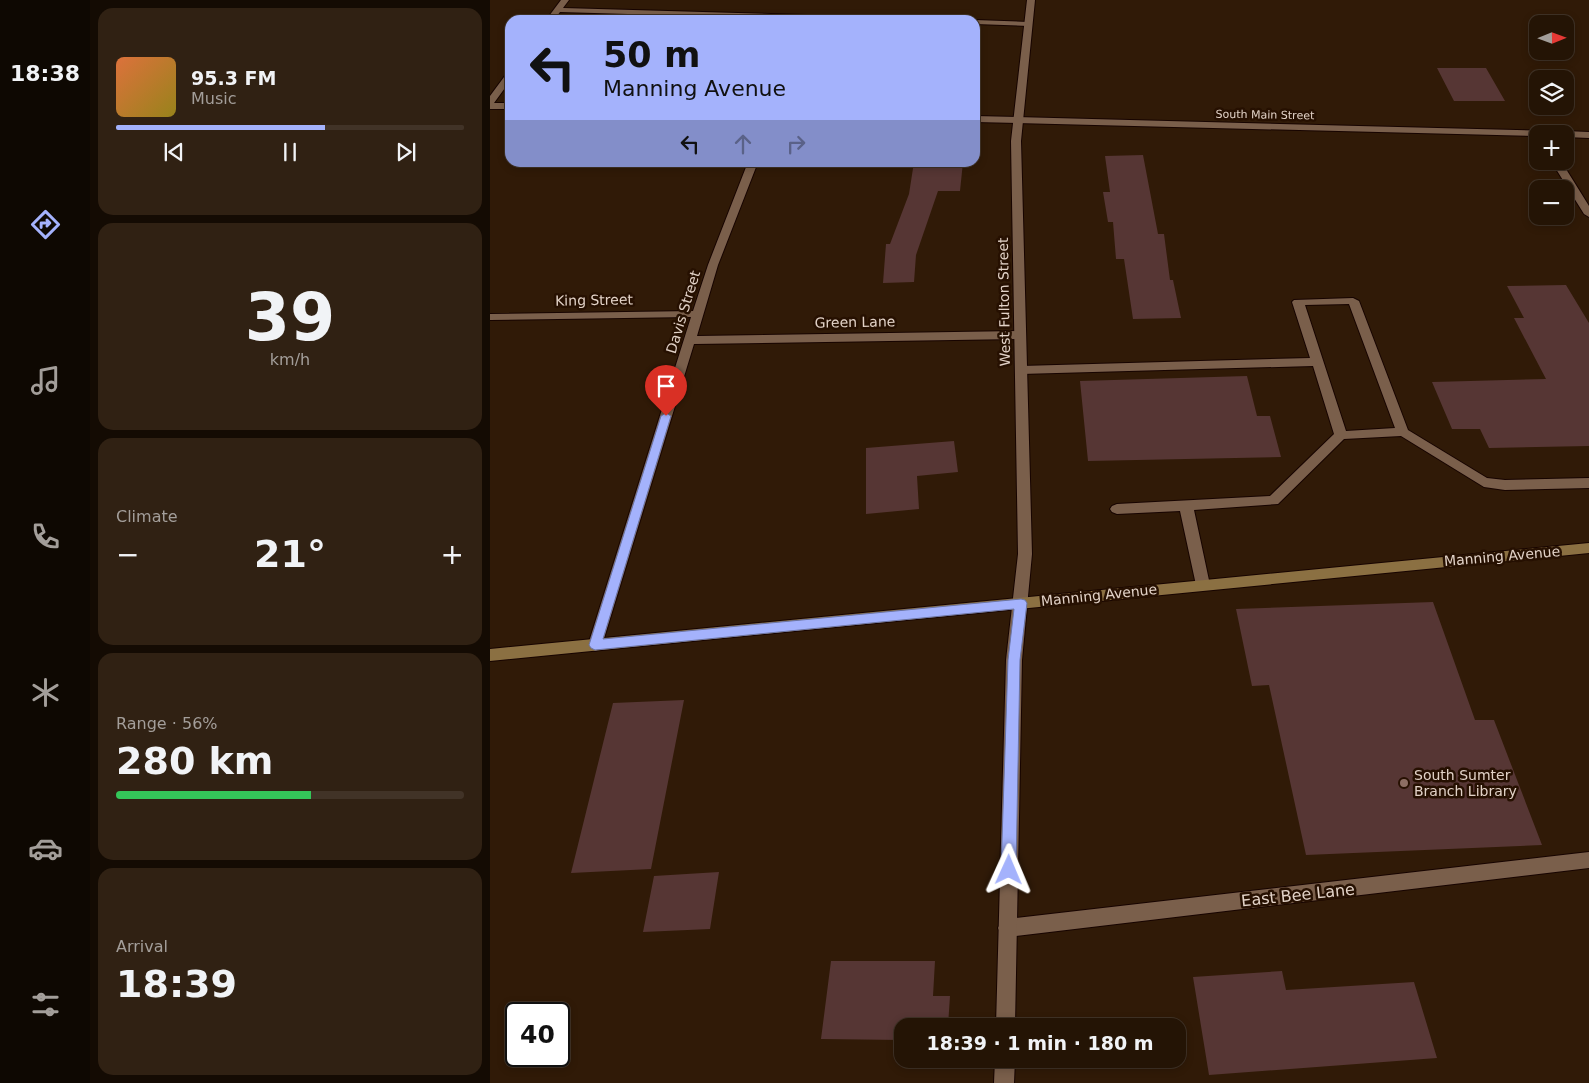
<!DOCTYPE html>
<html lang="en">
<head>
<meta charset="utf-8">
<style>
  :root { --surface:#241405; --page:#302113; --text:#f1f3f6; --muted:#a39e9a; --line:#413327; --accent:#a4b2fc }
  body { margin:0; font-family:"DejaVu Sans",sans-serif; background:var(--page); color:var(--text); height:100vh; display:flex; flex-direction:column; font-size:19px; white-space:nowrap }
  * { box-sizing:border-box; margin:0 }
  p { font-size:16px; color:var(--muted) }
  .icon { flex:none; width:28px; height:28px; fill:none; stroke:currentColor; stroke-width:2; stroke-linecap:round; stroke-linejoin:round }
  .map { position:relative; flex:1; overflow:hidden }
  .panel { display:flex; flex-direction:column; gap:8px; padding:8px; background:#140b03; width:400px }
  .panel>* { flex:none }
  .banner { position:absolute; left:15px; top:15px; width:475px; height:152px; border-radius:15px; box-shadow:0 2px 8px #0003,0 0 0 1px var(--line); background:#a4b2fc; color:#111; overflow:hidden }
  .needle { width:32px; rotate:89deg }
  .fabs { position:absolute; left:1039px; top:15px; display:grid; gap:10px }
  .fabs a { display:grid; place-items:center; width:45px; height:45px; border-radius:10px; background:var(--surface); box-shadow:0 2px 8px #0003,0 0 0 1px var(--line); font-size:25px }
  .speed { position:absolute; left:15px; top:1002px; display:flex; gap:10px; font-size:25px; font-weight:700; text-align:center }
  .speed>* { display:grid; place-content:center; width:65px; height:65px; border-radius:50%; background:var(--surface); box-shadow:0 2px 8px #0003,0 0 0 1px var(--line); line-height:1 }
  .speed .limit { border:2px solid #111; border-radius:8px; background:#fff; color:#111 }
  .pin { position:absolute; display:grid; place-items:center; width:42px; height:42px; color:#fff; margin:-51px -21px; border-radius:50% 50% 50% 0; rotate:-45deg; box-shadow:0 0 5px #0007 }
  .pin .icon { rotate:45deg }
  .me { position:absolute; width:55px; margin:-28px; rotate:1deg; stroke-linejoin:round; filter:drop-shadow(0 0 4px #0008) }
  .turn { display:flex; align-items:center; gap:18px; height:105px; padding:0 15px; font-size:22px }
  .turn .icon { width:65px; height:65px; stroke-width:2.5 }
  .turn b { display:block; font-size:35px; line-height:42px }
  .lanes { display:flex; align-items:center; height:48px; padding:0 15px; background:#0003; justify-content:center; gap:25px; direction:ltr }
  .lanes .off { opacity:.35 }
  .big { font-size:38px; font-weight:800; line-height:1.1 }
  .panel .tile { flex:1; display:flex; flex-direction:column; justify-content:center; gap:8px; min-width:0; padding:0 18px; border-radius:15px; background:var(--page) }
  .panel .dial { align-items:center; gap:0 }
  .dial b { font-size:65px; line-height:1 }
  .song { display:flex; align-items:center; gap:15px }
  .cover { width:60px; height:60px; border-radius:8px; background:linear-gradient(135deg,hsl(20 70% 55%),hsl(50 70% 35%)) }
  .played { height:5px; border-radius:2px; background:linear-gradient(90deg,var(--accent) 60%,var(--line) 60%) }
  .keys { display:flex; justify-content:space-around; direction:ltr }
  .heat { display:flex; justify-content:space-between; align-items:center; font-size:28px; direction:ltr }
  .charge { height:8px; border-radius:4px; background:linear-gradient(90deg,#34c759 56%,var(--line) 0) }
  .trip { position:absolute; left:404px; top:1018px; width:292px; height:50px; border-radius:15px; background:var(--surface); box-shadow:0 2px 8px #0003,0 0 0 1px var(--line); font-weight:800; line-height:50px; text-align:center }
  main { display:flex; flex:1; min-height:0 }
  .tab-bar { display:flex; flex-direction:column; width:90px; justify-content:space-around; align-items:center; background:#0e0802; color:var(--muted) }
  .tab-bar .icon { width:35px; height:35px }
  .tab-bar .selected { color:var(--accent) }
  .tab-bar b { font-size:22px; color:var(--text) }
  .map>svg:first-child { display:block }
</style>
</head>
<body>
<main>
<nav class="tab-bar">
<b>18:38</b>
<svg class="icon selected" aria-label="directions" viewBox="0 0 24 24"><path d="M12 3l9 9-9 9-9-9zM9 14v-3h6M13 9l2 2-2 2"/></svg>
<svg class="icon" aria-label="music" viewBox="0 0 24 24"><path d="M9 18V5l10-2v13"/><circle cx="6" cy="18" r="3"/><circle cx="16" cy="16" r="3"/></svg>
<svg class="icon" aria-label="phone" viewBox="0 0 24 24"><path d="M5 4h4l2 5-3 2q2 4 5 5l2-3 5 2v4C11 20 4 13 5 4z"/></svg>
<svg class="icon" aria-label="climate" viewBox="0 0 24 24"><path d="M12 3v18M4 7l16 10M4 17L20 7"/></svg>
<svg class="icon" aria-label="car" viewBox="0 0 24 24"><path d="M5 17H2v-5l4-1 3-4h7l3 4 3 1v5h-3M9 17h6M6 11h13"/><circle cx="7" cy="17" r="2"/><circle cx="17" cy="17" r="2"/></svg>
<svg class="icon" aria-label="filters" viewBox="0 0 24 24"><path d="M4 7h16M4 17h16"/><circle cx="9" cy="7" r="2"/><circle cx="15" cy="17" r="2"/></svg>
</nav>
<section class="panel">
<div class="tile">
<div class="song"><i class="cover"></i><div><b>95.3 FM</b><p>Music</p></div></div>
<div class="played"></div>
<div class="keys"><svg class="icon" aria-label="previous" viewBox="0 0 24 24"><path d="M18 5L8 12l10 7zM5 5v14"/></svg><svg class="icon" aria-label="pause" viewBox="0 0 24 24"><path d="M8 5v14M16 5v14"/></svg><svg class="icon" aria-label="next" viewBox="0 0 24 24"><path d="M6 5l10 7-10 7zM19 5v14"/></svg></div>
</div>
<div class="tile dial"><b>39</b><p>km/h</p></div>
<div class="tile"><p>Climate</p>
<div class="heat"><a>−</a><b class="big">21°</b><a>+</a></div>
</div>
<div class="tile"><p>Range · 56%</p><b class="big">280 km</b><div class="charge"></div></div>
<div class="tile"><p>Arrival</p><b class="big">18:39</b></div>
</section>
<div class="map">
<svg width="1099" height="1083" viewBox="0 0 1099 1083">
  <rect width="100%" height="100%" fill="#301a07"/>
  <path fill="#563634" d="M 947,68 L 996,68 L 1015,101 L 964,101 Z
    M 653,155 L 668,234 L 674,234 L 680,280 L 683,280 L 691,318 L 643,319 L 634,259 L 626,259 L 623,222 L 618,222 L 613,192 L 620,192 L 615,156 Z
    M 424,162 L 473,162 L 470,191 L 448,191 L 426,255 L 424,282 L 393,283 L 396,244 L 400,244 L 419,194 Z
    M 1076,285 L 1099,323 L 1099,446 L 999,448 L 990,429 L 962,429 L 942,382 L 1056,379 L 1024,318 L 1034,318 L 1017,286 Z
    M 757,376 L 767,416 L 780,416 L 791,457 L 598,461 L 590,381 Z
    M 464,441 L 468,472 L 427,476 L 429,509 L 376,514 L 376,448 Z
    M 943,602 L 985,720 L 1004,720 L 1052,845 L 816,855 L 779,685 L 762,686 L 746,609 Z
    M 194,700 L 161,869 L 81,873 L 123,703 Z
    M 229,872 L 220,929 L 153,932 L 164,876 Z
    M 341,961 L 445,961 L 443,996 L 460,996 L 458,1026 L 412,1026 L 412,1040 L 331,1039 Z
    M 792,971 L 796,990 L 924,982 L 947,1058 L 719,1075 L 703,977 Z"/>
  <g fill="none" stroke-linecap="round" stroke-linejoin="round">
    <g stroke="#170400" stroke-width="2">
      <path id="service" d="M 863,298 L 869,301 L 918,430 L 997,478 L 1015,480 L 1099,478 L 1099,488 L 1015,490 L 994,487 L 911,436 L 854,439 L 788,504 L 704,510 L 720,585 L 718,589 L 713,590 L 708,589 L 706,585 L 690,511 L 627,514 L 622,512 L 620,509 L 622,506 L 627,504 L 780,496 L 844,434 L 823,366 L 531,374 L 525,370 L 531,366 L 820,358 L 802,302 L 804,300 ZM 859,304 L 905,428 L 856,431 L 815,305 Z"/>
    </g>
    <g stroke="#170400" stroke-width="2">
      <path id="minor" d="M 71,0 L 79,0 L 73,8 L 426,18 L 430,20 L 341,20 L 70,12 L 64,20 L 56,20 Z
        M 483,20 L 485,20 L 538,22 L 542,24 L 538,26 L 485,24 Z
        M 20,72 L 20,81 L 4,103 L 20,103 L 20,109 L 0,109 L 0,96 L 17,73 Z
        M 485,116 L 1064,131 L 1068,134 L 1048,134 L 1048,136 L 485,122 Z
        M 1075,131 L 1099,132 L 1099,138 L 1075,137 L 1075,134 L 1071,134 Z
        M 1061,161 L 1071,161 L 1099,206 L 1099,217 L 1094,214 Z
        M 258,162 L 268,162 L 228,265 L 207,336 L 530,331 L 536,335 L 530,339 L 204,344 L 112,645 L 110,649 L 105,651 L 100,649 L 98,645 L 201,317 L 0,320 L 0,314 L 203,311 L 218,265 Z
        M 1099,852 L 1099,868 L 517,937 L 511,934 L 508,928 L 511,922 L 517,919 Z"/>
    </g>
    <g stroke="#170400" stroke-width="2">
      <path id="tertiary" d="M 537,0 L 545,0 L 531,141 L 542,554 L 532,660 L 525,1026 L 506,1026 L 516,660 L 528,554 L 521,141 Z
        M 505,1059 L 525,1059 L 524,1083 L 504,1083 Z"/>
    </g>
    <g stroke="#170400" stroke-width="2">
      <path id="secondary" d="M 1099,543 L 1099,553 L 0,661 L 0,649 Z"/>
    </g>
    <use href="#service" fill="#7a5f4b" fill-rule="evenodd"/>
    <use href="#minor" fill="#7a5f4b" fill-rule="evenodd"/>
    <use href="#tertiary" fill="#7a5f4b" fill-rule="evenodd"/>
    <use href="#secondary" fill="#8b7042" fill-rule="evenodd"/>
  </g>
  <path fill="#a4b2fc" stroke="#6b74a4" d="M 176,413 L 181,416 L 113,639 L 531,599 L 535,600 L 537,603 L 530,660 L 526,870 L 524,875 L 519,877 L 514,875 L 511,870 L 518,660 L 524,609 L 105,650 L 101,648 L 99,645 L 171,416 Z"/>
  <circle fill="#8d6e63" stroke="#261001" stroke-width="2" cx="914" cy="783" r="5"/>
  <g text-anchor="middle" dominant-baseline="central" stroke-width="5" stroke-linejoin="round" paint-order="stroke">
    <g font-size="11" fill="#e2d2c7" stroke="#261001">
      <text transform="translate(775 115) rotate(1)">South Main Street</text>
    </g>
    <g font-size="14" fill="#e2d2c7" stroke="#261001">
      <text transform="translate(104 300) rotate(-1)">King Street</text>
      <text transform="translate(514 302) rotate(-91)">West Fulton Street</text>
      <text transform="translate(193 312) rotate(-73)">Davis Street</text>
      <text transform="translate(365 322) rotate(-1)">Green Lane</text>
      <text transform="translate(1012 556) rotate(-5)">Manning Avenue</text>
      <text transform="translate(609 595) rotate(-6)">Manning Avenue</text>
    </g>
    <g font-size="14" fill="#e2d2c7" stroke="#261001" text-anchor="start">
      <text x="924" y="775">South Sumter<tspan x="924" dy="16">Branch Library</tspan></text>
    </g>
    <g font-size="16" fill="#e2d2c7" stroke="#261001">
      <text transform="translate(808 895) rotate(-6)">East Bee Lane</text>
    </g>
  </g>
</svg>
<div class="fabs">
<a><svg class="needle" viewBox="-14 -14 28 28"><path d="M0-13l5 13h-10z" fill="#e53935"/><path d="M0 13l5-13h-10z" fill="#a39e9a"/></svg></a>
<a><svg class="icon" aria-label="layers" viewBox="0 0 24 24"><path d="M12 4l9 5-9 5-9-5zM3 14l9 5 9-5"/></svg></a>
<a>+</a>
<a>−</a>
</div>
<div class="speed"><div class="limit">40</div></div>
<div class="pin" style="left:176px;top:416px;background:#d93025"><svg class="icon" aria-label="arrive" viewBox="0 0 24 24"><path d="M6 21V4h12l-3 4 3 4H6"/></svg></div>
<svg class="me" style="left:519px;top:870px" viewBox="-20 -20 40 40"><path d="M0-17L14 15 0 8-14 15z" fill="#a4b2fc" stroke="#fff" stroke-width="4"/></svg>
<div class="trip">18:39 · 1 min · 180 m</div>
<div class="banner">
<div class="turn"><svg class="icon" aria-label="left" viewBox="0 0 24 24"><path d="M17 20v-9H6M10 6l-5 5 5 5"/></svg><div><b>50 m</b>Manning Avenue</div></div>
<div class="lanes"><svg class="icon" aria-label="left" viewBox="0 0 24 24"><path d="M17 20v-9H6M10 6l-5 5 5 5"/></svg><svg class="icon off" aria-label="ahead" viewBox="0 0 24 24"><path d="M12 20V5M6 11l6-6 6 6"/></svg><svg class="icon off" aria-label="right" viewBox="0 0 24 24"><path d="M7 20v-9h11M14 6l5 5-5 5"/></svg></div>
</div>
</div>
</main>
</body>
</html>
